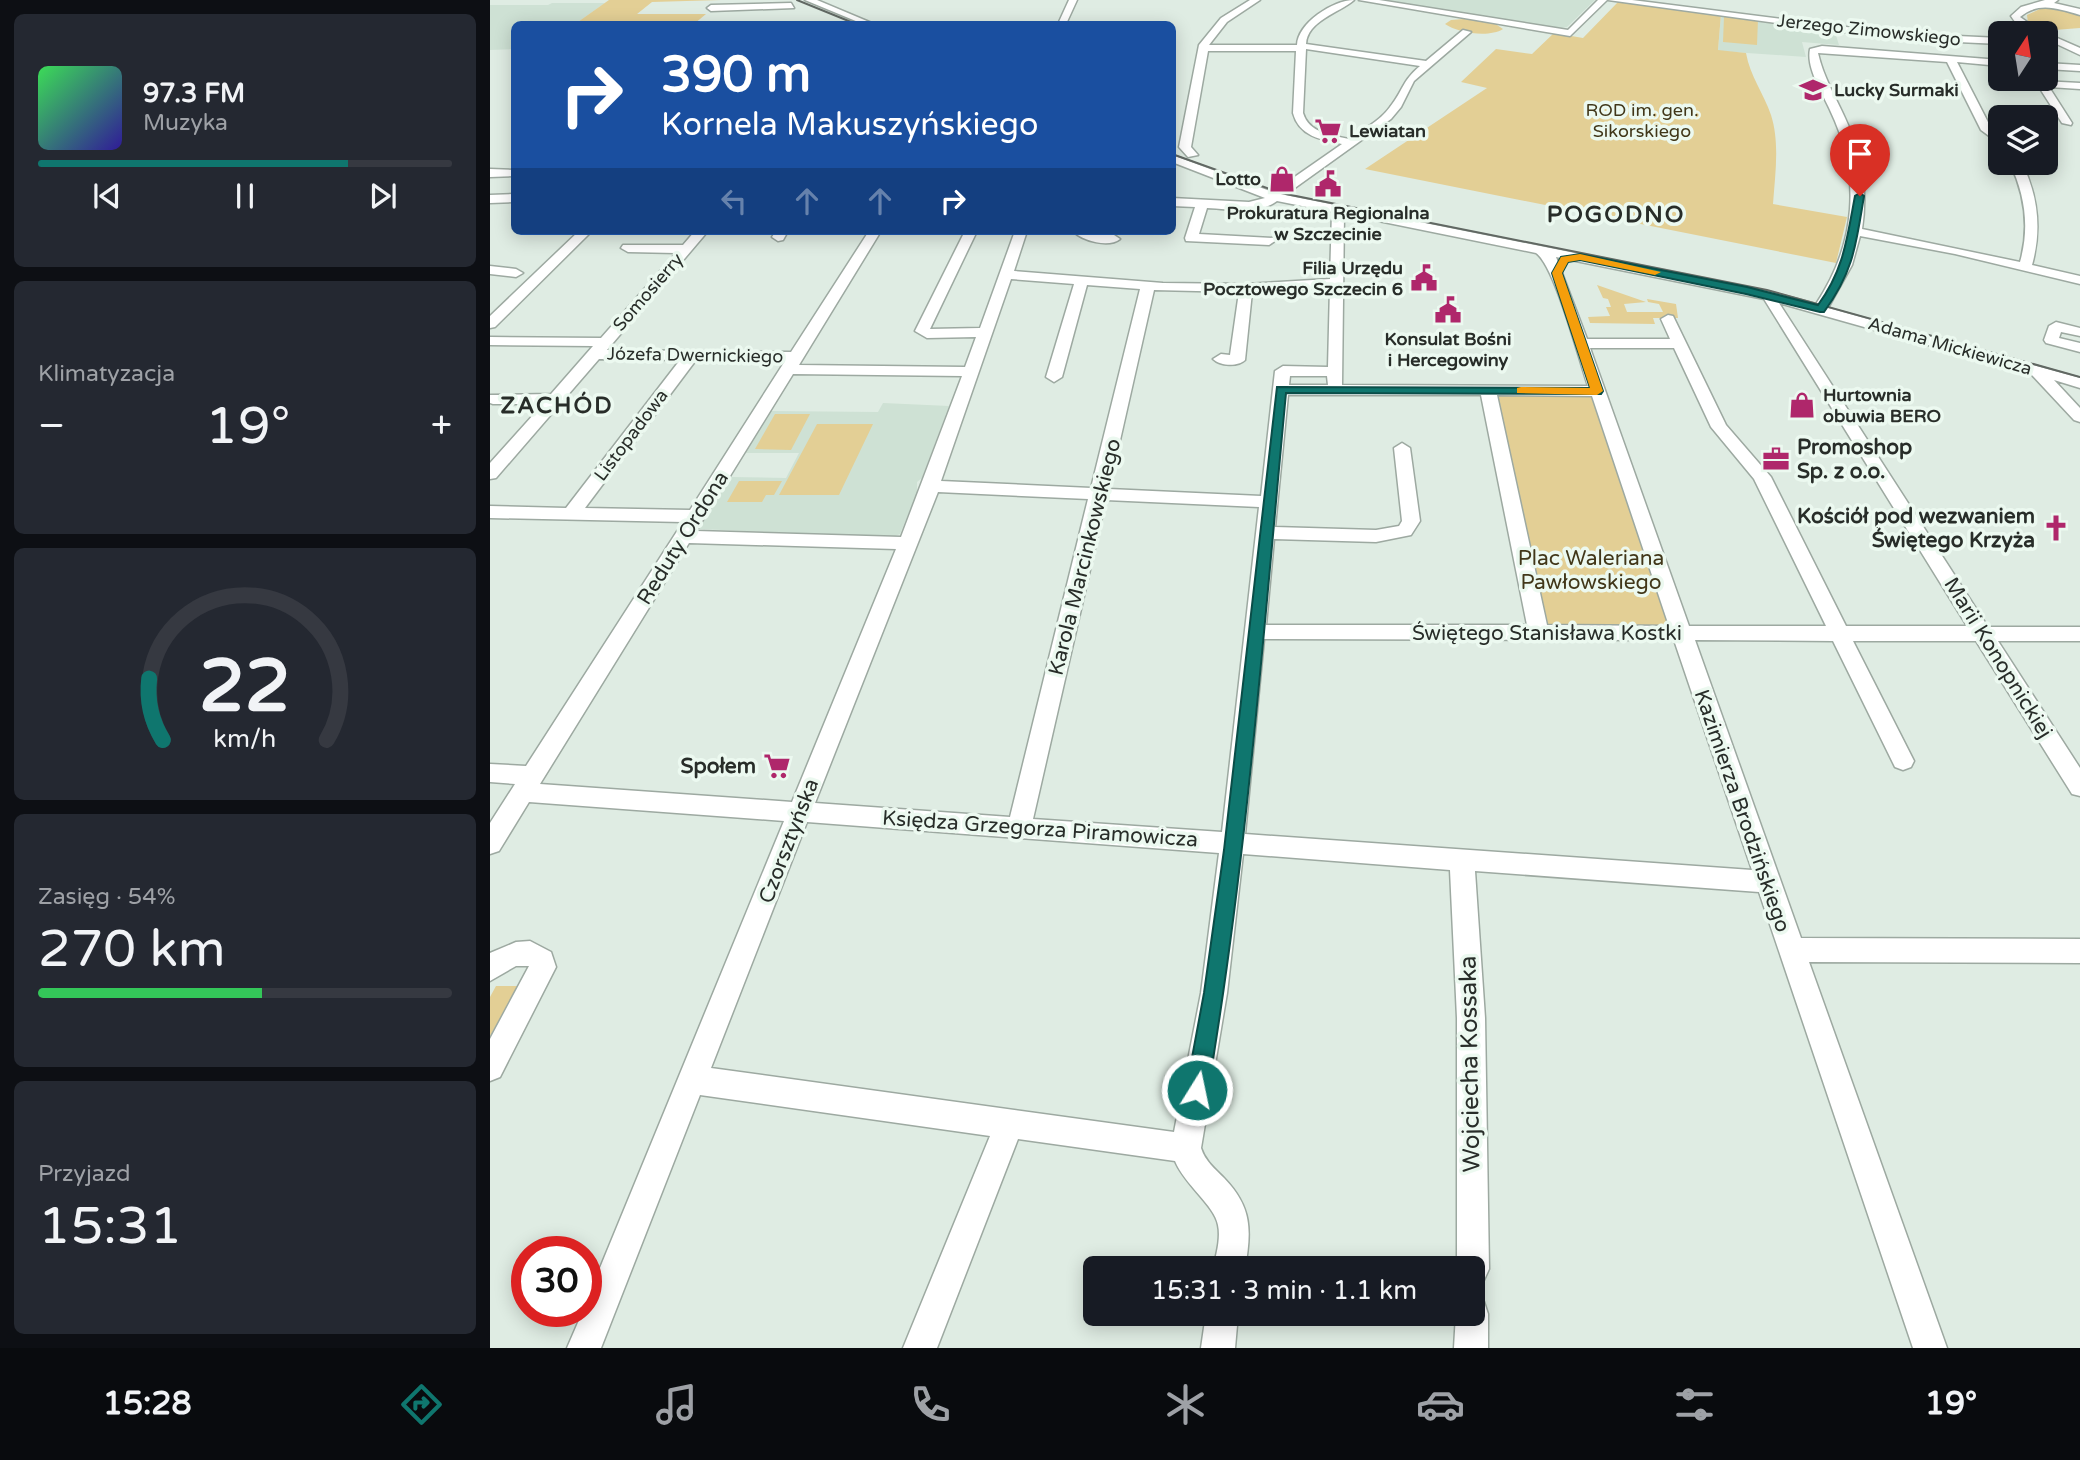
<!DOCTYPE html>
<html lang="pl">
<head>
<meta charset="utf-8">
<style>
  :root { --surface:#171b24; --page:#242831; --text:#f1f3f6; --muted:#9ea1a6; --line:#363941; --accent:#0f766e }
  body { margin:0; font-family:"Varela Round",sans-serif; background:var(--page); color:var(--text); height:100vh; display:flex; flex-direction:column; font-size:26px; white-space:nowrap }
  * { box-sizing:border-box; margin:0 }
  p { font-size:23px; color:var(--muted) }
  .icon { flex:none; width:38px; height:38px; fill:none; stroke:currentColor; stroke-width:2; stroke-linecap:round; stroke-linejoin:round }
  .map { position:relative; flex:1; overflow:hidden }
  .side { display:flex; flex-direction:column; gap:14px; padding:14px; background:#0d0f14; width:490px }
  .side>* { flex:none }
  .banner { position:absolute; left:21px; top:21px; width:665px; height:214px; border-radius:10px; box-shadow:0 4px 18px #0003; background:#1a4fa0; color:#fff; overflow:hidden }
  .needle { width:46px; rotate:12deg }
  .fabs { position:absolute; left:1498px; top:21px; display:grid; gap:14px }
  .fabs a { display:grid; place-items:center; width:70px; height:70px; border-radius:10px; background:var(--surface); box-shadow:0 4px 18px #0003; font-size:35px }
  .speed { position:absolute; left:21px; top:1236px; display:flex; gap:14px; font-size:35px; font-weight:700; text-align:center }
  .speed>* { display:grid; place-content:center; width:91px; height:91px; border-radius:50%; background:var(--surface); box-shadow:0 4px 18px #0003; line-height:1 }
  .speed .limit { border:10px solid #d22; background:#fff; color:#111 }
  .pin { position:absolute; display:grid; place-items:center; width:60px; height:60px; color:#fff; margin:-72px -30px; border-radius:50% 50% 50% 0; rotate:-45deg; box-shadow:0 0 7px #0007 }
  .pin .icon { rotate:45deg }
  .me { position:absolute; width:77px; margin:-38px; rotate:10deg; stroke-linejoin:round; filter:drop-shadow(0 0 5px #0008) }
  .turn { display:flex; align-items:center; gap:24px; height:147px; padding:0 35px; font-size:32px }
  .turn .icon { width:91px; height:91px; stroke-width:2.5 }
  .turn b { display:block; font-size:49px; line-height:60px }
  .lanes { display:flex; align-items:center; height:66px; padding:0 35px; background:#0003; justify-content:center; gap:35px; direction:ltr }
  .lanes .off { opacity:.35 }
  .big { font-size:52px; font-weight:600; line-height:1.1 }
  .side .card { flex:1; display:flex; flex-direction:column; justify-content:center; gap:10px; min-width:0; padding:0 24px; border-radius:10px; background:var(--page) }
  .side .dial { align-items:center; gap:0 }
  .dial svg { height:182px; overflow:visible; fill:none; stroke:var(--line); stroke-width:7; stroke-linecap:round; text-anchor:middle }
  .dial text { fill:var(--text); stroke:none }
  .song { display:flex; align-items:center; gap:21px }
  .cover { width:84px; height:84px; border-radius:10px; background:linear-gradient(135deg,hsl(130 70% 55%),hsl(250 70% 35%)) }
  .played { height:7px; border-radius:4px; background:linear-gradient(90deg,var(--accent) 75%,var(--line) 75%) }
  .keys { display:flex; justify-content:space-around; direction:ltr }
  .heat { display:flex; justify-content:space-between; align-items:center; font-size:38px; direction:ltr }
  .charge { height:10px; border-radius:5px; background:linear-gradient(90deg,#34c759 54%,var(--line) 0) }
  .trip { position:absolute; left:593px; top:1256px; width:402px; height:70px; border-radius:10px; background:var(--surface); box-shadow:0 4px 18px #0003; font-weight:600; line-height:70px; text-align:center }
  .tabs { display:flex; height:112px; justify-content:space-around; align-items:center; background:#090b0e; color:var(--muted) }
  .tabs .icon { width:49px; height:49px }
  .tabs .selected { color:var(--accent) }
  .tabs b { font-size:32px; color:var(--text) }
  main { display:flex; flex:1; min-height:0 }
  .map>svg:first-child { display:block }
</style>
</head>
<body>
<main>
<section class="side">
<div class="card">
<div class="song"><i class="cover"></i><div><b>97.3 FM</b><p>Muzyka</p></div></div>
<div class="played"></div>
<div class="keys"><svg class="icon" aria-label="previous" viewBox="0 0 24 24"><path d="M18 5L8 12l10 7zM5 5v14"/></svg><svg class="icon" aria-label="pause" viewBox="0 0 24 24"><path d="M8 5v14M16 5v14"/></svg><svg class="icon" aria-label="next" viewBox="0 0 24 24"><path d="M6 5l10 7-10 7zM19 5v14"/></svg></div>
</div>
<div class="card"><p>Klimatyzacja</p>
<div class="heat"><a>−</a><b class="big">19°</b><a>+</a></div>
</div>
<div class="card dial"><svg viewBox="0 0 100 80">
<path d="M14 69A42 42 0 1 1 86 69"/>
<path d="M14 69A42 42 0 0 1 8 42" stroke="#0f766e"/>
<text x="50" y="56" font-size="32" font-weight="700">22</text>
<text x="50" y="72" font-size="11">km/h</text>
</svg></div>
<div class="card"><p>Zasięg · 54%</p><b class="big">270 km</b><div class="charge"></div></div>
<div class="card"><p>Przyjazd</p><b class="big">15:31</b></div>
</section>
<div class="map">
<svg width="1590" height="1348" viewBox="0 0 1590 1348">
  <rect width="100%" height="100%" fill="#dfece3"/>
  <path fill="#cee1d4" d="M 897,0 L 1105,0 L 1077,27 L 1071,28 L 895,2 Z
    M 62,3 L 115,3 L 85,24 L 24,24 L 24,49 L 0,50 L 0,5 L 58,5 Z
    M 1231,14 L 1344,29 L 1349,45 L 1312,42 L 1316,57 L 1228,51 Z
    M 393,403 L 459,406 L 432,478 L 427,482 L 427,493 L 410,534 L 403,537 L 208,529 L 240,477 L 296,478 L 309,453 L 254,453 L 281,411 L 388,412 Z"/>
  <path fill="#e3cf95" d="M 119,0 L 231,0 L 162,2 L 147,14 L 216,14 L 204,24 L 85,24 Z
    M 1128,2 L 1231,14 L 1228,50 L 1256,53 C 1260,76 1274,94 1281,115 C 1290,143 1285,175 1283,204 L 1357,217 L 1346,263 L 875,169 L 997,88 L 971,82 L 1006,49 L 1042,54 L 1064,33 L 1093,38 Z
    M 1556,6 L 1590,14 L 1590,28 L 1552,31 L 1538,23 L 1537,15 Z
    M 1234,16 L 1268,19 L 1267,45 L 1233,42 Z
    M 974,19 L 1004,23 L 1013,29 C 999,38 968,33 955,24 L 961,20 Z
    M 1107,285 L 1156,302 L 1134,304 L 1137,312 L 1173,312 L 1169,304 L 1158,302 L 1157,299 L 1186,304 L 1188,318 L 1163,318 L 1165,324 L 1100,323 L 1098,317 L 1120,316 L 1116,307 L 1121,307 L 1118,299 L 1113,298 Z
    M 1005,395 L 1101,396 L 1178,625 L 1055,625 Z
    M 285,414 L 320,414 L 301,450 L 265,449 Z
    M 327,424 L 383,424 L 349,495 L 289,495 Z
    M 249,481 L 292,481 L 284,495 L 276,495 L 272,502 L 237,502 Z
    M 6,986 L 29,986 L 0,1036 L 0,997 Z"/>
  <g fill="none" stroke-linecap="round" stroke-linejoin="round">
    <g stroke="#9da9a1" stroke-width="3">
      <path id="minor" d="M 315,0 L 327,0 L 384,24 L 373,24 Z
        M 579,0 L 587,0 L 576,24 L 568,24 Z
        M 760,0 L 770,0 L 737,22 L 719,45 L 807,45 C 808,23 843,0 864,0 C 849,13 817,21 816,44 L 936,61 L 973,30 L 981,32 L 924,81 L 911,107 L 901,119 L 795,195 L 1280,292 L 1326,304 C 1366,244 1372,176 1340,110 C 1332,92 1316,68 1320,49 L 1332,46 L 1510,60 L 1510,66 L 1467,62 L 1501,128 L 1510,136 L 1510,144 L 1491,130 L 1457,62 L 1328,53 C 1333,76 1345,96 1355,118 C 1371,152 1378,191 1372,229 L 1530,262 C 1540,227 1535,195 1520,163 L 1532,163 C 1548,196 1552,229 1542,265 L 1590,276 L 1590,284 L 1465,254 L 1370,236 L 1362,265 L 1338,308 L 1590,378 L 1590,388 L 1564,380 L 1590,408 L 1590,422 L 1584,420 L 1541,374 L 1289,303 L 1498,627 L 1590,627 L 1590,641 L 1508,641 L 1590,768 L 1590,796 L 1582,794 L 1486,641 L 1363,641 L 1424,761 L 1421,767 L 1413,770 L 1405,767 L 1343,641 L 1205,640 L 1311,938 L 1590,939 L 1590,963 L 1319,962 L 1457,1348 L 1423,1348 L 1269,892 L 985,871 L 995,1018 L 999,1269 L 994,1280 L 984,1285 L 984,1269 L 967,1269 L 967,1018 L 960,870 L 753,854 L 737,993 L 711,1148 C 715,1161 725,1169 734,1178 C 763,1208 761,1231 755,1269 L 723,1269 C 726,1255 731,1239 728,1225 C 725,1206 694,1184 685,1161 L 528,1139 L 447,1348 L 413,1348 L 500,1136 L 210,1095 L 111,1348 L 77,1348 L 93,1311 L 96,1311 L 96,1302 L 294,821 L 39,802 L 9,851 L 0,854 L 0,823 L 25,784 L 0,782 L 0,764 L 36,766 L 193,522 L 0,518 L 0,506 L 76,508 L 190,360 L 109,359 L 6,478 L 0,479 L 0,463 L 53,404 L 3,404 L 0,403 L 0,395 L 61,394 L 103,346 L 0,345 L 0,337 L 111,338 L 186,253 L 138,252 L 131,248 L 133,245 L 193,245 L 205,231 L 218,231 L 117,350 L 301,352 L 379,231 L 391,231 L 309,365 L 475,367 L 486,337 L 437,338 L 425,331 L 475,231 L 487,231 L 440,329 L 490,328 L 525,231 L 537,231 L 524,271 L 673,283 L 756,284 L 840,279 L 842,212 L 787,201 C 768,215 740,209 717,208 L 709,234 L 784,238 L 785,241 L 779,245 L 696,241 L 695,238 L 705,207 L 682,206 L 682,198 L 759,202 L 775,198 L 682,162 L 682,155 L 783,192 L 852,144 C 831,140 809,136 803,113 L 806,51 L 718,51 L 701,147 L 708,155 L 698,157 L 689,147 L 709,45 L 731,18 ZM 816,49 L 930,66 C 912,81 913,91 900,107 C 890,121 872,130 859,139 C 841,135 819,133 813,113 ZM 854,214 L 1046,253 C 1065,266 1089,360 1098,386 L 852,385 ZM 1066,257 L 1274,299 L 1477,626 L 1356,626 L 1281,477 L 1236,425 L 1183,316 L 1178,315 L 1171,319 L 1180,339 L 1097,339 ZM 521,279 L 584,284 L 556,377 L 564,382 L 572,377 L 597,285 L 650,289 L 601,488 L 451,481 ZM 840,287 L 838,367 L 793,366 L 785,371 L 771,496 L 619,489 L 664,290 L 749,292 L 740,355 L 731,354 L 723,359 C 730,366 748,367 755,360 L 762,292 ZM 1100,348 L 1184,348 L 1221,427 L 1264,479 L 1336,626 L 1199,626 ZM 206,360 L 295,361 L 200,510 L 95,508 ZM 303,374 L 472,376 L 411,537 L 206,531 ZM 800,376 L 837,376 L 838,385 L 799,385 ZM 798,395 L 991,395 L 1037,625 L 776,625 L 784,539 L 886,542 L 921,535 L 930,521 L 920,448 L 912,443 L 904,448 L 912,521 L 909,526 L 886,530 L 785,527 ZM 1007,395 L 1102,396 L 1179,626 L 1057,625 ZM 448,492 L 598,499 L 520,817 L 325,803 ZM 616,500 L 769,507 L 732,832 L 543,819 ZM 199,543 L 406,549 L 302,802 L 50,784 ZM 774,639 L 1184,640 L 1262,870 L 755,834 ZM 317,822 L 729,853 L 711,993 L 684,1132 L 221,1068 Z
        M 869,0 L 889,0 L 1078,30 L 1108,0 L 1117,0 L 1080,36 Z
        M 1118,0 L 1142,0 L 1404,33 L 1510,38 L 1510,44 L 1404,39 Z
        M 1555,0 L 1568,0 L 1564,3 L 1590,9 L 1590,15 C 1568,9 1549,1 1530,17 L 1553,33 C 1539,33 1528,28 1521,16 L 1531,7 Z
        M 301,3 L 304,8 L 221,11 L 217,8 L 221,5 Z
        M 1556,33 L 1590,48 L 1590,55 L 1556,39 Z
        M 1556,63 L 1590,65 L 1590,71 L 1556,69 Z
        M 1552,81 L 1590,83 L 1590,89 L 1559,87 L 1582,123 L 1581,125 L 1572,123 L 1547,84 Z
        M 0,169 L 24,170 L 24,176 L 0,177 Z
        M 24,194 L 24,202 L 0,203 L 0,195 Z
        M 89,231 L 102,231 L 5,327 L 0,328 L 0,316 Z
        M 286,231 L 298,231 L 293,240 L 288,241 L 282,237 Z
        M 583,231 L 624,235 L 630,239 C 619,248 592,241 583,231 Z
        M 0,266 L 26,269 L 33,273 L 26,277 L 0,274 Z
        M 1566,322 L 1590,328 L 1590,336 L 1571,332 L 1569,338 L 1590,343 L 1590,352 L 1556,343 L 1554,340 L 1559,326 Z
        M 40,941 L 61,952 L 66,967 L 10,1077 L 0,1081 L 0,1039 L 39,966 L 26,966 L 0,981 L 0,953 L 26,942 Z
        M 984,1298 L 994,1302 L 998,1314 L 998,1348 L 964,1348 L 966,1314 L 984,1314 Z
        M 716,1314 L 748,1314 L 745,1348 L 711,1348 Z"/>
    </g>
    <use href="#minor" fill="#fff" fill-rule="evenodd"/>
    <path stroke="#616863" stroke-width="2" d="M 307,0 L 366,24
      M 682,154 L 791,193 L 1277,290 L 1590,377"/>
  </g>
  <path fill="#0f766e" stroke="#0a4d48" stroke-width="2" d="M 1370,193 L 1374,196 C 1366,244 1364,271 1334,312 L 1330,312 L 1256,294 L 1090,260 L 1078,262 L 1072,273 L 1113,391 L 1111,394 L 796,393 C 774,626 757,859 718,1090 L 715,1098 L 707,1101 L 700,1098 L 696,1090 L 714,993 L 734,850 L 787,387 L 1100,388 L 1062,273 L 1071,257 L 1090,254 L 1257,287 L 1328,305 C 1354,270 1357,238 1365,196 Z"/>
  <path fill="#f59e0b" d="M 1090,254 L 1171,272 L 1165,275 L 1090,260 L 1078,262 L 1072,273 L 1113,391 L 1107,395 L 1027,393 L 1027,388 L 1031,387 L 1100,388 L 1062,273 L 1071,257 Z"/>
  <defs>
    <g id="school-bare" transform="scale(2.1)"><path d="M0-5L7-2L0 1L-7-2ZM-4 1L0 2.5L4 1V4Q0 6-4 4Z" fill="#af276b" stroke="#ecf9f0" stroke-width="2.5" paint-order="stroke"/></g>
    <g id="supermarket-bare" transform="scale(2.1)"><path d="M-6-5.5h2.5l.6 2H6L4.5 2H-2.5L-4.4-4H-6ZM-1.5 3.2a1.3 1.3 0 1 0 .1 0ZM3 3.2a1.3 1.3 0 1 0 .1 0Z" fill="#af276b" stroke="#ecf9f0" stroke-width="2.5" paint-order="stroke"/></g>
    <g id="shop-bare" transform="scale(2.1)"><path d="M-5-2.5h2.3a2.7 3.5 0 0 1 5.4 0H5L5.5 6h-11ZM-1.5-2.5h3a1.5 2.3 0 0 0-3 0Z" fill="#af276b" stroke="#ecf9f0" stroke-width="2.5" paint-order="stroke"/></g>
    <g id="civic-bare" transform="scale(2.1)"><path d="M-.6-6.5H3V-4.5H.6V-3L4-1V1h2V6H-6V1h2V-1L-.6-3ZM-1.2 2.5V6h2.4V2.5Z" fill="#af276b" stroke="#ecf9f0" stroke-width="2.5" paint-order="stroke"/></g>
    <g id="office-bare" transform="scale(2.1)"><path d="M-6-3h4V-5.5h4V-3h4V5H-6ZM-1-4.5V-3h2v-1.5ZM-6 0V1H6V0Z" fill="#af276b" stroke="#ecf9f0" stroke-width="2.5" paint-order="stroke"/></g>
    <g id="church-bare" transform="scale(2.1)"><path d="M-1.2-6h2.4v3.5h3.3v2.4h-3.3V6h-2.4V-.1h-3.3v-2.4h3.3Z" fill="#af276b" stroke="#ecf9f0" stroke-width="2.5" paint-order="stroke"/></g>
  </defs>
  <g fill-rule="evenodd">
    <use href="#school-bare" x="1323" y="90"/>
    <use href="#supermarket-bare" x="838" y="131"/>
    <use href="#shop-bare" x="792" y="179"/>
    <use href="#civic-bare" x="838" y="184"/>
    <use href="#civic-bare" x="934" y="278"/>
    <use href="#civic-bare" x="958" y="310"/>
    <use href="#shop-bare" x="1312" y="405"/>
    <use href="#office-bare" x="1286" y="459"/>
    <use href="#church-bare" x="1566" y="528"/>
    <use href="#supermarket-bare" x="287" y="766"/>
  </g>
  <g text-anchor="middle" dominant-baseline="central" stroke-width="7" stroke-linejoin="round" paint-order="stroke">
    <g font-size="18" fill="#282d29" stroke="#ecf9f0">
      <text transform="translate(1379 30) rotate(6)">Jerzego Zimowskiego</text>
      <text transform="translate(158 292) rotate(-49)">Somosierry</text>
      <text transform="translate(1460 346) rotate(16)">Adama Mickiewicza</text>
      <text transform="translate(205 355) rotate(1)">Józefa Dwernickiego</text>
      <text transform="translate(141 435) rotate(-53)">Listopadowa</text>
    </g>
    <g font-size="18" font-weight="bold" fill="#282d29" stroke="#ecf9f0" text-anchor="start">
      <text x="1344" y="90">Lucky Surmaki</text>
      <text x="859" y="131">Lewiatan</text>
      <text x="771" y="179" text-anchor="end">Lotto</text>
      <text x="838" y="213" text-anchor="middle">Prokuratura Regionalna<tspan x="838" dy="21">w Szczecinie</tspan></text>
      <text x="913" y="268" text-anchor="end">Filia Urzędu<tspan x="913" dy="21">Pocztowego Szczecin 6</tspan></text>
      <text x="958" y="339" text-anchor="middle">Konsulat Bośni<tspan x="958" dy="21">i Hercegowiny</tspan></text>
      <text x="1333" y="395">Hurtownia<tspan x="1333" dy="21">obuwia BERO</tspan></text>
    </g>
    <g font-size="18" fill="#413719" stroke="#ecf9f0">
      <text x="1152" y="110">ROD im. gen.<tspan x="1152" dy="21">Sikorskiego</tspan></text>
    </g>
    <g font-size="21" font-weight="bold" fill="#282d29" stroke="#ecf9f0" text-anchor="end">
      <text x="1307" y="447" text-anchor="start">Promoshop<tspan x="1307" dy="24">Sp. z o.o.</tspan></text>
      <text x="1545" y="516">Kościół pod wezwaniem<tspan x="1545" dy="24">Świętego Krzyża</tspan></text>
      <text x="266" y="766">Społem</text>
    </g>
    <g font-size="21" fill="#282d29" stroke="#ecf9f0">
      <text transform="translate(193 538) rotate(-58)">Reduty Ordona</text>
      <text transform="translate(595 557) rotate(-76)">Karola Marcinkowskiego</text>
      <text x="1057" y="633">Świętego Stanisława Kostki</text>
      <text transform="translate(1508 658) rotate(58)">Marii Konopnickiej</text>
      <text transform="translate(1252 811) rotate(71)">Kazimierza Brodzińskiego</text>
      <text transform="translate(550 829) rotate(4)">Księdza Grzegorza Piramowicza</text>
      <text transform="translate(299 841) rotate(-69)">Czorsztyńska</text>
    </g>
    <g font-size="21" fill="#413719" stroke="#ecf9f0">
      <text x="1101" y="558">Plac Waleriana<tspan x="1101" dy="24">Pawłowskiego</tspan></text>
    </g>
    <g font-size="23" font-weight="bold" letter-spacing="2" fill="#282d29" stroke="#ecf9f0">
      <text x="1126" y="215">POGODNO</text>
      <text x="67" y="406">ZACHÓD</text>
    </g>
    <g font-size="24" fill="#282d29" stroke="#ecf9f0">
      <text transform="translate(980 1064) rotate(-91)">Wojciecha Kossaka</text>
    </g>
  </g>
</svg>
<div class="fabs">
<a><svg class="needle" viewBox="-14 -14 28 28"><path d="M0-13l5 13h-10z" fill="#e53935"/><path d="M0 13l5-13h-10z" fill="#9ea1a6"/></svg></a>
<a><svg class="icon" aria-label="layers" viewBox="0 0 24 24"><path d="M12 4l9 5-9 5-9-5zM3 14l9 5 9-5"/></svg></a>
</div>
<div class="speed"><div class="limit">30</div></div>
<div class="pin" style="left:1370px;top:196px;background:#d93025"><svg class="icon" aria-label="arrive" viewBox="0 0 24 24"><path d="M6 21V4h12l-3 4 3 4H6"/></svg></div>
<svg class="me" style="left:707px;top:1090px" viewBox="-20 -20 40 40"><circle r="17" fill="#0f766e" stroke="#fff" stroke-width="3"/><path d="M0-11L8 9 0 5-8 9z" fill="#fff"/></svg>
<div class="trip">15:31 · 3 min · 1.1 km</div>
<div class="banner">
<div class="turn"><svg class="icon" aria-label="right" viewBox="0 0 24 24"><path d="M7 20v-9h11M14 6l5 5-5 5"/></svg><div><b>390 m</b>Kornela Makuszyńskiego</div></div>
<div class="lanes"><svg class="icon off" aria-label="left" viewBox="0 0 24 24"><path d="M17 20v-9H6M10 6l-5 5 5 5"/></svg><svg class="icon off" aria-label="ahead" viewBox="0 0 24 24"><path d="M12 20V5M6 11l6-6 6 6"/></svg><svg class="icon off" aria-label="ahead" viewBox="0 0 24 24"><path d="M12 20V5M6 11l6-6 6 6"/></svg><svg class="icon" aria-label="right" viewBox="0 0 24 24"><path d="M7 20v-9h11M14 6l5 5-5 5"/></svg></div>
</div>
</div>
</main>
<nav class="tabs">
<b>15:28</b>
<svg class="icon selected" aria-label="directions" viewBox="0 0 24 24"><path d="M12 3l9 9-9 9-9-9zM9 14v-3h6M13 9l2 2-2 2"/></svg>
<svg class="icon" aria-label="music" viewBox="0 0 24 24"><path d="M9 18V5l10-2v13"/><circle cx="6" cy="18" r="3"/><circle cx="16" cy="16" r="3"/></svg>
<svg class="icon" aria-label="phone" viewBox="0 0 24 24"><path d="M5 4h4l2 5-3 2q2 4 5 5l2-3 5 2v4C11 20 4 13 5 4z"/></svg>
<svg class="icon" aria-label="climate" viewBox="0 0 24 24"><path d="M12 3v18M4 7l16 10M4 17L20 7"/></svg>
<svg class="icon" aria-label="car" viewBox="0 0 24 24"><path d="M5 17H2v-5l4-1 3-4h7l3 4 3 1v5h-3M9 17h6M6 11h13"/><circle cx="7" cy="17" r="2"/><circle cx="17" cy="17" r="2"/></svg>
<svg class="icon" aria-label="filters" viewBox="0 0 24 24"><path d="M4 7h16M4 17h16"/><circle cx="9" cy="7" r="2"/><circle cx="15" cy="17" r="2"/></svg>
<b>19°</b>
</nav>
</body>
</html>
